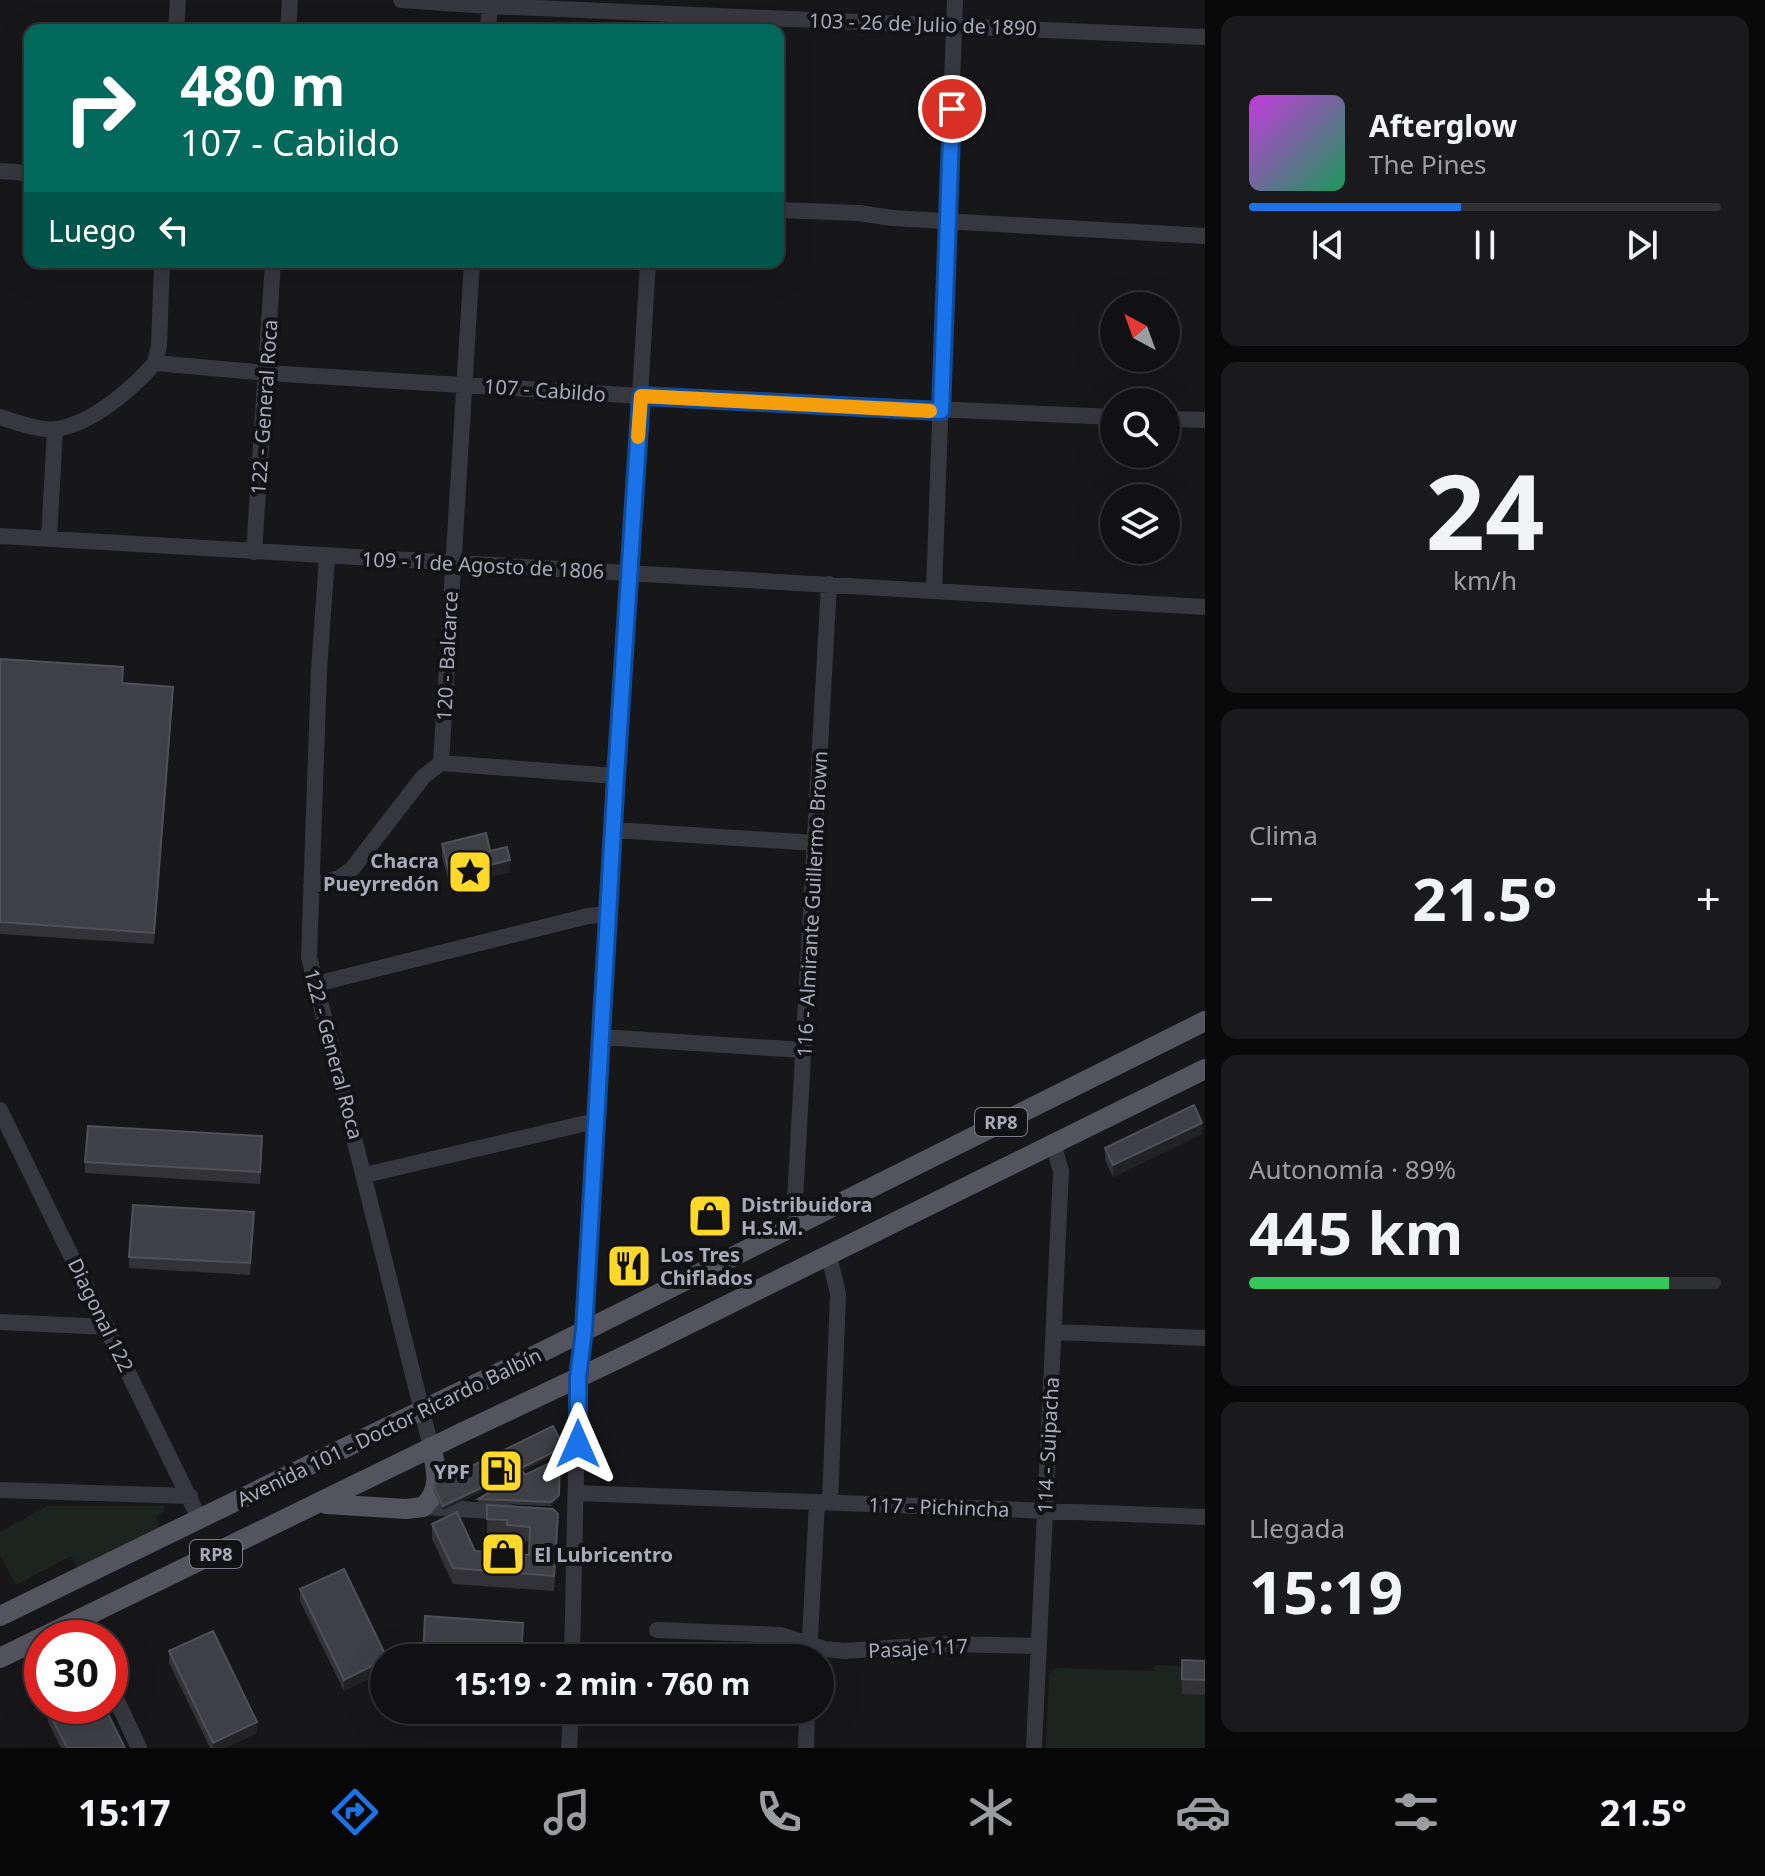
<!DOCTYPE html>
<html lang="es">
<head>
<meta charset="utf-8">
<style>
  :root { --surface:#111113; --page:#1a1a1c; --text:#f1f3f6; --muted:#9c9da0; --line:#303133; --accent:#1a73e8 }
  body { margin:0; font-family:"Noto Sans",sans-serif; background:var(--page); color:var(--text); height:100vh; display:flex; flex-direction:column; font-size:30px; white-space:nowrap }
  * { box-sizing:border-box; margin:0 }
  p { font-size:26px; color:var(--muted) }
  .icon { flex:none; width:44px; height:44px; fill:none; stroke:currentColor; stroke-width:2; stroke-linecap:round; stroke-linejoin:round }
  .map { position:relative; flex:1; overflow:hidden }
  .sheet { display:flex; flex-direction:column; gap:16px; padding:16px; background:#09090a; width:560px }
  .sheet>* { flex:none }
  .guide { position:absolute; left:24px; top:24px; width:760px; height:244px; border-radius:16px; box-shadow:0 8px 32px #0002,0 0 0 2px var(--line); background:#00695c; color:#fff; overflow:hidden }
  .needle { width:52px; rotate:319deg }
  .fabs { position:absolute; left:1100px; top:292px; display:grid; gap:16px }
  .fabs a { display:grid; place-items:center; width:80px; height:80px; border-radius:50%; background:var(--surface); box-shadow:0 8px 32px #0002,0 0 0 2px var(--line); font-size:40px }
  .speed { position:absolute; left:24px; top:1620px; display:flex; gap:16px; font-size:40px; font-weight:700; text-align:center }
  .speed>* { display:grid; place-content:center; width:104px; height:104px; border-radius:50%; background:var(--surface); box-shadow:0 8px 32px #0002,0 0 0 2px var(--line); line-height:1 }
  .speed .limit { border:12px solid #d22; background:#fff; color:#111 }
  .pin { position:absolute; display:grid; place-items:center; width:68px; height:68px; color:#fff; margin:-34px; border:4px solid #fff; border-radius:50%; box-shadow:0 2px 8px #0007 }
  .me { position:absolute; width:88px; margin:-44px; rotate:0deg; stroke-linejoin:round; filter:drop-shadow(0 0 6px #0008) }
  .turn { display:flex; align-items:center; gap:28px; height:168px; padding:0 24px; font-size:36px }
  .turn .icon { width:104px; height:104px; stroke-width:2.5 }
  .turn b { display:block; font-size:56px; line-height:68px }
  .then { display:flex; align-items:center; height:76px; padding:0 24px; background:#0003; gap:16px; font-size:30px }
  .big { font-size:60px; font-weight:700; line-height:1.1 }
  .sheet .tile { flex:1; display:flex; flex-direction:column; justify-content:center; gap:12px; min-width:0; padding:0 28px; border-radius:16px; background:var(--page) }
  .sheet .dial { align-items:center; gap:0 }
  .dial b { font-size:104px; line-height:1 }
  .song { display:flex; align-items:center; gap:24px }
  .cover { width:96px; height:96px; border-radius:12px; background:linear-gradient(135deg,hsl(290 70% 55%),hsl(150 70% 35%)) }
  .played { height:8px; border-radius:4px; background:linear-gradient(90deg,var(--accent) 45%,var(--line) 45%) }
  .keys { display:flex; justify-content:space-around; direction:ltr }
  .heat { display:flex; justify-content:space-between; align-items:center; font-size:44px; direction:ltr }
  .charge { height:12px; border-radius:6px; background:linear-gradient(90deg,#34c759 89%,var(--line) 0) }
  .trip { position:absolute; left:370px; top:1644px; width:464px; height:80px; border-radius:40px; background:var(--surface); box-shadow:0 8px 32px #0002,0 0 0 2px var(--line); font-weight:700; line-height:80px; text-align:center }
  .dock { display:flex; height:128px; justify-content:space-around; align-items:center; background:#070708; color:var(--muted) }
  .dock .icon { width:56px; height:56px }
  .dock .current { color:var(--accent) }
  .dock b { font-size:36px; color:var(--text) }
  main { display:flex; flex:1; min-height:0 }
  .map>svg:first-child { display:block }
</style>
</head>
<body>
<main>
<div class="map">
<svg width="1205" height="1748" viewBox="0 0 1205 1748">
  <rect width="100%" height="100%" fill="#171719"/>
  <path fill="#1c241f" d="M 47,1506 L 164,1506 L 164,1511 L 156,1517 L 161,1531 L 80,1571 L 71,1556 L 16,1585 L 0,1555 L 0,1532 Z
    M 1155,1665 L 1205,1667 L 1205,1748 L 1046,1748 L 1049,1674 L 1056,1668 L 1154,1671 Z"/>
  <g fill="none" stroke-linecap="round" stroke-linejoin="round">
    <path stroke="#37373e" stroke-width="16" d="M 401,0 L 489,6 L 1205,37
      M 176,30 L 178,0
      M 288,30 L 290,0
      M 488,30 L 490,0
      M 0,171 L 30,173
      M 778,210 L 859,213 L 892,218 L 1205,236
      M 155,363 L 267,373 L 641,396 L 1114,417
      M 155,363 L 159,346 L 162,262
      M 0,417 C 16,422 39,431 56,429 C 92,424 132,389 155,363
      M 1166,419 L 1205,420
      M 0,536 L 1205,607
      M 49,539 L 55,429
      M 254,552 L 273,262
      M 327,557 L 319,670 L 309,957 L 431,1447
      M 934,591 L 955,0
      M 441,763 L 472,262
      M 614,830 L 816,843
      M 311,886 L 339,878 L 352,869 L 423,777 L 441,763 L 616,776
      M 316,984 L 588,916 L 608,914
      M 601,1037 L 803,1050
      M 0,1110 L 200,1520
      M 365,1175 L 595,1121
      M 797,1223 L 795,1200 L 829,584
      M 829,1255 L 838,1294 L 830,1503
      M 0,1322 L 107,1327
      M 1055,1332 L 1205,1338
      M 0,1490 L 190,1496
      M 577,1493 L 1205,1517
      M 423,1507 L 509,1512
      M 79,1620 L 87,1638
      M 657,1630 L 781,1635 L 825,1649 L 845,1651 L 946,1644 L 1037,1646
      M 572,1658 L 578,1378 L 584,1330 L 648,262
      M 809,1658 L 817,1502
      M 110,1686 L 139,1748
      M 569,1748 L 571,1710
      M 806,1748 L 807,1710
      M 1034,1748 L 1061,1171 L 1053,1143"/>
    <path stroke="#53545d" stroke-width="20" d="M 326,1504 L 406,1509 L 423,1507 C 442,1490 437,1470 431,1447
      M 0,1616 L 550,1348 L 1205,1021
      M 0,1658 L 459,1434 L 622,1357 L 1205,1069"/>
  </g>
  <path fill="#333337" d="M 0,659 L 123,683 L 173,698 L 154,944 L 0,934 Z
    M 442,844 L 490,851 L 510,872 L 450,887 L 442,856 Z
    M 1202,1134 L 1113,1177 L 1105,1160 L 1105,1148 Z
    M 262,1148 L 260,1184 L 85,1173 L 85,1162 Z
    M 254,1224 L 250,1275 L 129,1268 L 129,1257 Z
    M 564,1451 L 523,1471 L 525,1475 L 559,1499 L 551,1506 L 478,1503 L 478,1499 L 489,1493 L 487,1489 L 443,1510 L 433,1489 L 433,1485 Z
    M 487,1505 L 558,1529 L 554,1591 L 453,1584 L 432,1539 L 432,1524 L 475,1551 L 529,1555 L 530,1542 L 507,1540 L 507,1535 L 487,1534 Z
    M 344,1569 L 344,1691 L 300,1601 L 300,1589 Z
    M 169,1651 L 257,1733 L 225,1748 L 210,1748 L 169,1663 Z
    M 1182,1660 L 1205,1661 L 1205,1695 L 1182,1694 Z
    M 48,1710 L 125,1748 L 61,1748 L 48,1722 Z"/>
  <path fill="#222225" d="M 173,687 L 173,698 L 154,944 L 154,933 Z
    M 510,860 L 510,872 L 450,887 L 450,875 Z
    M 1202,1123 L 1202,1134 L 1113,1177 L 1113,1165 Z
    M 564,1447 L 564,1451 L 521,1472 L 521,1468 Z
    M 560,1458 L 559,1499 L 551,1506 L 551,1502 Z
    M 487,1485 L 487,1489 L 443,1510 L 443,1506 Z
    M 384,1660 L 384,1672 L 344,1691 L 344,1680 Z
    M 257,1722 L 257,1733 L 225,1748 L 213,1748 L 213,1743 Z"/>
  <path fill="#3f4045" stroke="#505057" stroke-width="2" d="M 0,659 L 123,667 L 122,683 L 173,687 L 154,933 L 0,922 Z
    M 486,833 L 490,851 L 507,847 L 510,860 L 450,875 L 442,844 Z
    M 1194,1105 L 1202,1123 L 1113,1165 L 1105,1148 Z
    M 88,1126 L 262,1136 L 260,1172 L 85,1162 Z
    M 133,1205 L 254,1212 L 250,1263 L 129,1257 Z
    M 553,1426 L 564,1447 L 521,1468 L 525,1475 L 560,1458 L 559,1495 L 551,1502 L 478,1499 L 490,1492 L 487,1485 L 443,1506 L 433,1485 Z
    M 487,1505 L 553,1509 L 558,1514 L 554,1576 L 453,1568 L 432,1524 L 457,1512 L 475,1551 L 529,1555 L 530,1527 L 507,1525 L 507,1520 L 487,1519 Z
    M 344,1569 L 387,1658 L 384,1658 L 384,1660 L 344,1680 L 300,1589 Z
    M 425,1616 L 523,1623 L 521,1658 L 423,1658 Z
    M 213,1631 L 257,1722 L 213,1743 L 169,1651 Z
    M 1182,1660 L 1205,1661 L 1205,1680 L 1182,1679 Z
    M 57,1706 L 104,1706 L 125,1748 L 67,1748 L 48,1710 Z"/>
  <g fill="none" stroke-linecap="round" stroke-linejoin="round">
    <g stroke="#114b97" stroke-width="20">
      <path id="route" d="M 578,1444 L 578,1378 L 584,1330 L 616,776 L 641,396 L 941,411 L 952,109"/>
    </g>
    <use href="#route" stroke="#1a73e8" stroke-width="14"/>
    <path stroke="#f59e0b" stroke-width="14" d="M 638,437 L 641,396 L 930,411"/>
  </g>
  <defs>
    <g id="sight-square" transform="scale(2.3)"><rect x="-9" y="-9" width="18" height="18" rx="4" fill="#ffd929" stroke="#121214"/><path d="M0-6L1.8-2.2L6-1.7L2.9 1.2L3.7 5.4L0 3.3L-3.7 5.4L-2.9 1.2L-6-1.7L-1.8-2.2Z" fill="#111"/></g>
    <g id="shop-square" transform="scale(2.3)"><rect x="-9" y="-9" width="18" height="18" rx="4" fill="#ffd929" stroke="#121214"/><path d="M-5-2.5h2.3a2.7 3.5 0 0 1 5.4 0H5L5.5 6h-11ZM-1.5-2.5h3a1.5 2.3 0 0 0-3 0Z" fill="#111"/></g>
    <g id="restaurant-square" transform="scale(2.3)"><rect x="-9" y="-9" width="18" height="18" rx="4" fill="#ffd929" stroke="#121214"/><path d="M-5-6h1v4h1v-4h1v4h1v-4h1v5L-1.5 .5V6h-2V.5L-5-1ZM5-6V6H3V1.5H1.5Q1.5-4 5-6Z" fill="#111"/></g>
    <g id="fuel-square" transform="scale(2.3)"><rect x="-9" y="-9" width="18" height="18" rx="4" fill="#ffd929" stroke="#121214"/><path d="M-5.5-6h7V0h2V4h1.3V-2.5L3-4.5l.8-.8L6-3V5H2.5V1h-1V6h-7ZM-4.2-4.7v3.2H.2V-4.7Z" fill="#111"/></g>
  </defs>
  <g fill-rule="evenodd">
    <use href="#sight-square" x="470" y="872"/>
    <use href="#shop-square" x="710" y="1216"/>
    <use href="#restaurant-square" x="629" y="1266"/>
    <use href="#fuel-square" x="501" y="1471"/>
    <use href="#shop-square" x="503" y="1554"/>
  </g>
  <g text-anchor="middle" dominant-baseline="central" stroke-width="8" stroke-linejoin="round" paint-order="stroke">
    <g fill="#121214" stroke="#7b7c88" stroke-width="2">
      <rect x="975" y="1108" width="52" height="28" rx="6"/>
      <rect x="190" y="1540" width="52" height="28" rx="6"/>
    </g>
    <g font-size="18" font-weight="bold" fill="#a8aaba">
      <text x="1001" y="1122">RP8</text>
      <text x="216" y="1554">RP8</text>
    </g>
    <g font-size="20" fill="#a8aaba" stroke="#121214">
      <text transform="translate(923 24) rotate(2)">103 - 26 de Julio de 1890</text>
      <text transform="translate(545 390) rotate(4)">107 - Cabildo</text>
      <text transform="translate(264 407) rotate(-86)">122 - General Roca</text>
      <text transform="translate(483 565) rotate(3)">109 - 1 de Agosto de 1806</text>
      <text transform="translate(447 656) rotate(-87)">120 - Balcarce</text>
      <text transform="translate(812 904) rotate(-87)">116 - Almirante Guillermo Brown</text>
      <text transform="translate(334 1054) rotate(75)">122 - General Roca</text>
      <text transform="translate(101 1315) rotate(64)">Diagonal 122</text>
      <text transform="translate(389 1427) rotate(-26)">Avenida 101 - Doctor Ricardo Balbín</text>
      <text transform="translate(1048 1445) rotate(-87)">114 - Suipacha</text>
      <text transform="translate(939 1507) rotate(2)">117 - Pichincha</text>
      <text transform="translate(918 1648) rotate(-3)">Pasaje 117</text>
    </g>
    <g font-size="20" font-weight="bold" fill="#a8aaba" stroke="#121214" text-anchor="start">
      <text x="439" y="860" text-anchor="end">Chacra<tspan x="439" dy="23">Pueyrredón</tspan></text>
      <text x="741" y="1204">Distribuidora<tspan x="741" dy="23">H.S.M.</tspan></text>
      <text x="660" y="1254">Los Tres<tspan x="660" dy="23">Chiflados</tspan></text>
      <text x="470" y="1471" text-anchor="end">YPF</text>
      <text x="534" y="1554">El Lubricentro</text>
    </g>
  </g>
</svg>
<div class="fabs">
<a><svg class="needle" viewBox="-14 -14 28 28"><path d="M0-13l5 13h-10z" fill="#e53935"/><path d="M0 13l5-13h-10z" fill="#9c9da0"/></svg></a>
<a><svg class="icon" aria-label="search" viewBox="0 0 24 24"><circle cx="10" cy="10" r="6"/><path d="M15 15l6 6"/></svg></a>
<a><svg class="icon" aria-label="layers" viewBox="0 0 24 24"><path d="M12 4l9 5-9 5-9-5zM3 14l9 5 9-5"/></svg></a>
</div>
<div class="speed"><div class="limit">30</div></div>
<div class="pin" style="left:952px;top:109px;background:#d93025"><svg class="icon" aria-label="arrive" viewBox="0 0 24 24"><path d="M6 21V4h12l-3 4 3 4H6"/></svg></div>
<svg class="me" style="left:578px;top:1444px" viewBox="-20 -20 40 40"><path d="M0-17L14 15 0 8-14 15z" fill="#1a73e8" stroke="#fff" stroke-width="4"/></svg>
<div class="trip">15:19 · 2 min · 760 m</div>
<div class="guide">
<div class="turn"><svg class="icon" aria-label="right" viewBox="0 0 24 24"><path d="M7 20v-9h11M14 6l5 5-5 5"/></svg><div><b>480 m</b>107 - Cabildo</div></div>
<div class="then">Luego<svg class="icon" aria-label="left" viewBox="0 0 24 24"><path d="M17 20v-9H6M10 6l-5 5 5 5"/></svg></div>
</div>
</div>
<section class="sheet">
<div class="tile">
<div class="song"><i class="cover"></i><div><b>Afterglow</b><p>The Pines</p></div></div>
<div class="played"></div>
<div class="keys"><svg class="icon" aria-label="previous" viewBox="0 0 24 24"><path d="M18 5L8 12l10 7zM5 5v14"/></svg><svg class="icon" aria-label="pause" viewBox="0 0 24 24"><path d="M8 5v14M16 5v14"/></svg><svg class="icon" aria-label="next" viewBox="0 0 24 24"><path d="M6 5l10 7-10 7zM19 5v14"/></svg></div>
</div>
<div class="tile dial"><b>24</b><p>km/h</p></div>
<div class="tile"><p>Clima</p>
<div class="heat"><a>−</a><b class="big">21.5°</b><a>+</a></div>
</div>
<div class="tile"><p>Autonomía · 89%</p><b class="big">445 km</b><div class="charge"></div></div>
<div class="tile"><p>Llegada</p><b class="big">15:19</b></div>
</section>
</main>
<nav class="dock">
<b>15:17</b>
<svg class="icon current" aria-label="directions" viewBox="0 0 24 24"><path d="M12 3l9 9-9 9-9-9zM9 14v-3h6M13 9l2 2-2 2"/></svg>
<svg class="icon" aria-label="music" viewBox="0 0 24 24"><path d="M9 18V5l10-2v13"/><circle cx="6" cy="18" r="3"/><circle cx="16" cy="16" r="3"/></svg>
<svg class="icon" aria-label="phone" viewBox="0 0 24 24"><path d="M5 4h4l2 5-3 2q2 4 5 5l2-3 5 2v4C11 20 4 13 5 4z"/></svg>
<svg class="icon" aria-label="climate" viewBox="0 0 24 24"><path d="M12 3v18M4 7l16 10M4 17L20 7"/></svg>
<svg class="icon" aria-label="car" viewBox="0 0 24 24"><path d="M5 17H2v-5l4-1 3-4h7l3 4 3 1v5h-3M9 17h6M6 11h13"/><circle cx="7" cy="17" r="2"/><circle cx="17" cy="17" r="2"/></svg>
<svg class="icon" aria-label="filters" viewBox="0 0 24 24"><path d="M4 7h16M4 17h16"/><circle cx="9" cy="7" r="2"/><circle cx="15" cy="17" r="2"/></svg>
<b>21.5°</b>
</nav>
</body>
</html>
